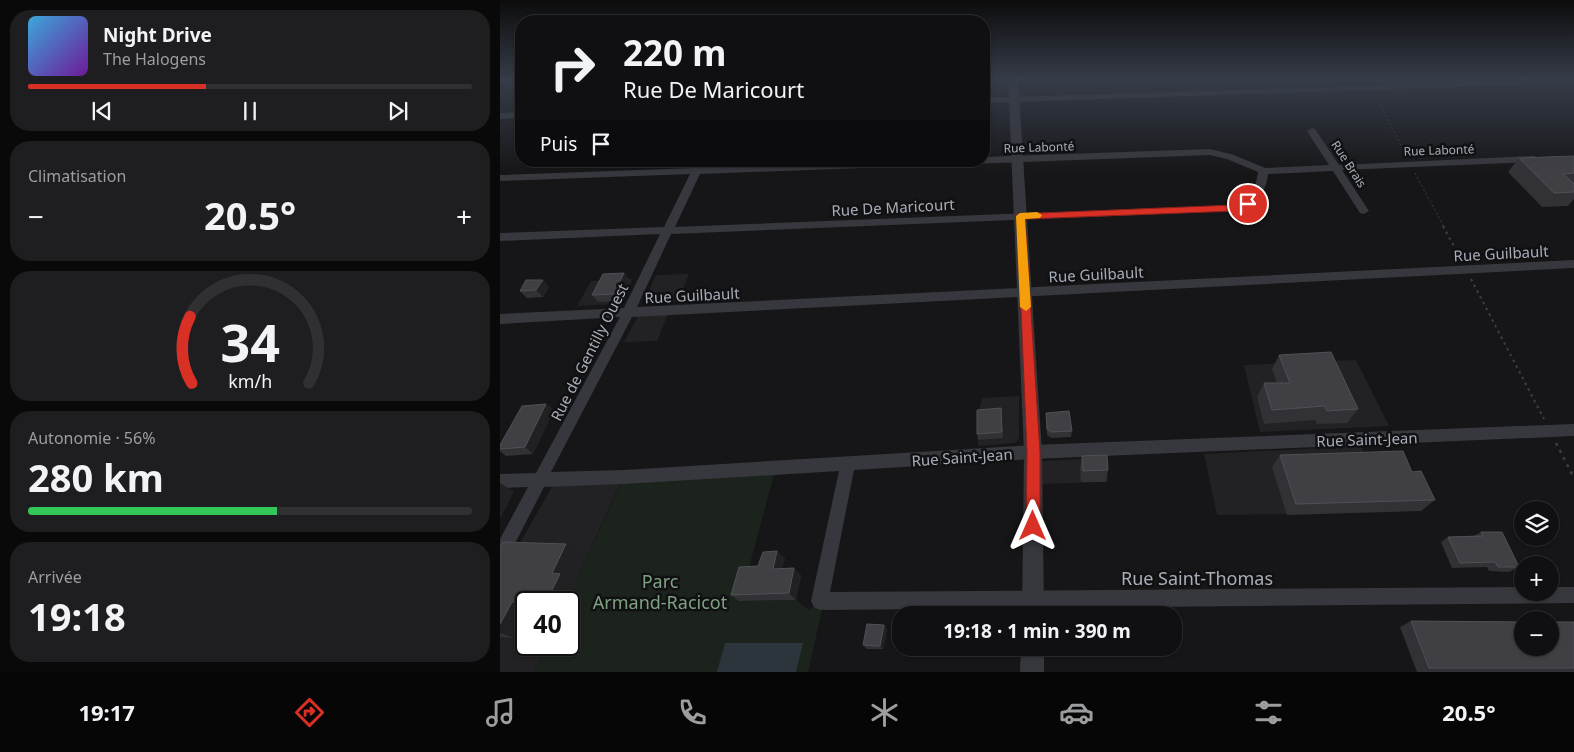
<!DOCTYPE html>
<html lang="fr">
<head>
<meta charset="utf-8">
<style>
  :root { --surface:#101012; --page:#1e1e20; --text:#f1f3f6; --muted:#9c9d9f; --line:#303032; --accent:#d93025 }
  body { margin:0; font-family:"Noto Sans",sans-serif; background:var(--page); color:var(--text); height:100vh; display:flex; flex-direction:column; font-size:19px; white-space:nowrap }
  * { box-sizing:border-box; margin:0 }
  p { font-size:16px; color:var(--muted) }
  .icon { flex:none; width:28px; height:28px; fill:none; stroke:currentColor; stroke-width:2; stroke-linecap:round; stroke-linejoin:round }
  .map { position:relative; flex:1; overflow:hidden }
  .sheet { display:flex; flex-direction:column; gap:10px; padding:10px; background:#09090a; width:500px }
  .sheet>* { flex:none }
  .banner { position:absolute; left:15px; top:15px; width:475px; height:152px; border-radius:20px; box-shadow:0 1px 4px #0004,0 0 0 1px var(--line); background:#101012; color:var(--text); overflow:hidden }
  .buttons { position:absolute; left:1014px; top:501px; display:grid; gap:10px }
  .buttons a { display:grid; place-items:center; width:45px; height:45px; border-radius:50%; background:var(--surface); box-shadow:0 1px 4px #0004,0 0 0 1px var(--line); font-size:25px }
  .speed { position:absolute; left:15px; top:591px; display:flex; gap:10px; font-size:25px; font-weight:700; text-align:center }
  .speed>* { display:grid; place-content:center; width:65px; height:65px; border-radius:50%; background:var(--surface); box-shadow:0 1px 4px #0004,0 0 0 1px var(--line); line-height:1 }
  .speed .limit { border:2px solid #111; border-radius:8px; background:#fff; color:#111 }
  .pin { position:absolute; display:grid; place-items:center; width:42px; height:42px; color:#fff; margin:-21px; border:2px solid #fff; border-radius:50%; box-shadow:0 1px 5px #0007 }
  .me { position:absolute; width:55px; margin:-28px; rotate:0deg; stroke-linejoin:round; filter:drop-shadow(0 0 4px #0008) }
  .turn { display:flex; align-items:center; gap:18px; height:105px; padding:0 25px; font-size:22px }
  .turn .icon { width:65px; height:65px; stroke-width:2.5 }
  .turn b { display:block; font-size:35px; line-height:42px }
  .then { display:flex; align-items:center; height:48px; padding:0 25px; background:#0003; gap:10px; font-size:19px }
  .big { font-size:38px; font-weight:700; line-height:1.1 }
  .sheet .card { flex:1; display:flex; flex-direction:column; justify-content:center; gap:8px; min-width:0; padding:0 18px; border-radius:20px; background:var(--page) }
  .sheet .dial { align-items:center; gap:0 }
  .dial svg { height:130px; overflow:visible; fill:none; stroke:var(--line); stroke-width:7; stroke-linecap:round; text-anchor:middle }
  .dial text { fill:var(--text); stroke:none }
  .song { display:flex; align-items:center; gap:15px }
  .cover { width:60px; height:60px; border-radius:8px; background:linear-gradient(135deg,hsl(200 70% 55%),hsl(280 70% 35%)) }
  .played { height:5px; border-radius:2px; background:linear-gradient(90deg,var(--accent) 40%,var(--line) 40%) }
  .keys { display:flex; justify-content:space-around; direction:ltr }
  .heat { display:flex; justify-content:space-between; align-items:center; font-size:28px; direction:ltr }
  .charge { height:8px; border-radius:4px; background:linear-gradient(90deg,#34c759 56%,var(--line) 0) }
  .trip { position:absolute; left:392px; top:606px; width:290px; height:50px; border-radius:20px; background:var(--surface); box-shadow:0 1px 4px #0004,0 0 0 1px var(--line); font-weight:700; line-height:50px; text-align:center }
  .menu { display:flex; height:80px; justify-content:space-around; align-items:center; background:#060607; color:var(--muted) }
  .menu .icon { width:35px; height:35px }
  .menu .active { color:var(--accent) }
  .menu b { font-size:22px; color:var(--text) }
  main { display:flex; flex:1; min-height:0 }
  .map>svg:first-child { display:block }
</style>
</head>
<body>
<main>
<section class="sheet">
<div class="card">
<div class="song"><i class="cover"></i><div><b>Night Drive</b><p>The Halogens</p></div></div>
<div class="played"></div>
<div class="keys"><svg class="icon" aria-label="previous" viewBox="0 0 24 24"><path d="M18 5L8 12l10 7zM5 5v14"/></svg><svg class="icon" aria-label="pause" viewBox="0 0 24 24"><path d="M8 5v14M16 5v14"/></svg><svg class="icon" aria-label="next" viewBox="0 0 24 24"><path d="M6 5l10 7-10 7zM19 5v14"/></svg></div>
</div>
<div class="card"><p>Climatisation</p>
<div class="heat"><a>−</a><b class="big">20.5°</b><a>+</a></div>
</div>
<div class="card dial"><svg viewBox="0 0 100 80">
<path d="M14 69A42 42 0 1 1 86 69"/>
<path d="M14 69A42 42 0 0 1 13 28" stroke="#d93025"/>
<text x="50" y="56" font-size="32" font-weight="700">34</text>
<text x="50" y="72" font-size="11">km/h</text>
</svg></div>
<div class="card"><p>Autonomie · 56%</p><b class="big">280 km</b><div class="charge"></div></div>
<div class="card"><p>Arrivée</p><b class="big">19:18</b></div>
</section>
<div class="map">
<svg width="1074" height="672" viewBox="0 0 1074 672">
  <rect width="100%" height="100%" fill="#161618"/>
  <path fill="#222225" d="M 189,274 L 177,302 L 144,301 L 156,275 Z
    M 133,279 L 118,304 L 77,306 L 91,281 Z
    M 168,314 L 157,341 L 124,342 L 138,316 Z
    M 856,360 L 889,426 L 760,432 L 744,365 Z
    M 519,396 L 519,439 L 515,443 L 478,446 L 478,416 L 482,398 Z
    M 861,446 L 886,509 L 786,514 L 717,515 L 704,454 Z
    M 605,458 L 608,481 L 606,482 L 542,484 L 539,464 L 542,461 Z
    M 121,482 L 66,602 L 26,602 L 26,645 L 47,645 L 34,672 L 0,672 L 0,578 L 53,485 Z"/>
  <path fill="#1c231d" d="M 276,467 L 240,601 L 296,600 L 309,610 L 320,601 L 323,605 L 308,672 L 34,672 L 47,645 L 69,645 L 69,602 L 66,602 L 124,477 Z"/>
  <path fill="#2c353c" d="M 225,643 L 303,643 L 296,672 L 217,672 Z"/>
  <g fill="none" stroke-linecap="round" stroke-linejoin="round">
    <path stroke="#3d3f44" stroke-width="1" stroke-dasharray="2 2.5" stroke-linecap="butt" d="M 875,95 L 906,155
      M 915,173 L 944,227"/>
    <path stroke="#3d3f44" stroke-width="2" stroke-dasharray="2.5 4" stroke-linecap="butt" d="M 943,226 L 961,259
      M 971,279 L 1044,419"/>
    <path stroke="#3d3f44" stroke-width="2.5" stroke-dasharray="3 5" stroke-linecap="butt" d="M 1056,443 L 1074,478"/>
    <path fill="#37383d" fill-rule="evenodd" d="M 1074,79 L 1074,83 L 484,103 L 484,98 Z
      M 21,112 L 21,118 L 0,119 L 0,113 Z
      M 812,128 L 815,129 L 839,165 L 1034,156 L 1039,159 L 1034,162 L 842,170 L 869,211 L 864,214 L 860,213 L 833,171 L 768,174 C 766,194 754,206 735,211 L 171,234 L 137,307 L 1074,260 L 1074,268 L 132,317 L 51,472 L 124,470 L 533,445 L 1074,424 L 1074,436 L 533,459 L 354,470 L 330,592 L 1022,587 L 1022,592 L 1050,592 L 1050,587 L 1074,587 L 1074,603 L 320,610 L 314,607 L 311,601 L 339,471 L 124,484 L 44,487 L 6,561 L 0,563 L 0,539 L 28,487 L 0,488 L 0,474 L 36,473 L 120,317 L 0,324 L 0,314 L 124,308 L 160,234 L 0,241 L 0,233 L 164,227 L 190,174 L 0,181 L 0,175 L 193,168 L 196,161 L 206,161 L 203,168 L 378,161 L 484,161 L 484,157 L 710,149 L 734,155 L 765,168 L 829,165 L 807,131 ZM 710,155 L 727,159 L 758,172 C 756,189 750,198 734,205 L 175,227 L 200,174 Z"/>
    <path fill="#37383d" fill-rule="evenodd" d="M 508,79 L 518,79 L 542,452 L 544,615 L 522,615 L 524,452 Z
      M 521,648 L 544,648 L 544,672 L 520,672 Z"/>
  </g>
  <path fill="#323236" d="M 1074,156 L 1074,199 L 1068,206 L 1042,207 L 1008,172 L 1019,158 Z
    M 124,273 L 130,280 L 120,301 L 98,302 L 92,295 Z
    M 49,287 L 43,297 L 27,298 L 20,291 Z
    M 779,355 L 858,409 L 847,423 L 817,424 L 815,420 L 764,424 L 757,397 L 764,383 L 777,383 L 772,369 Z
    M 46,404 L 54,410 L 33,454 L 6,456 L 0,451 L 0,445 Z
    M 501,408 L 503,438 L 478,440 L 477,434 Z
    M 546,413 L 572,431 L 571,437 L 551,438 L 547,435 Z
    M 780,455 L 912,472 L 935,500 L 921,511 L 787,515 L 772,467 Z
    M 582,456 L 608,470 L 606,482 L 581,482 L 580,467 Z
    M 981,532 L 1019,567 L 1009,572 L 989,571 L 987,567 L 952,568 L 941,542 L 948,537 L 974,536 Z
    M 0,548 L 81,553 L 69,578 L 76,582 L 66,602 L 26,602 L 26,616 L 15,638 L 1,637 L 0,638 Z
    M 277,551 L 285,559 L 282,568 L 301,575 L 296,600 L 239,601 L 231,595 L 258,566 Z
    M 911,621 L 1074,622 L 1074,672 L 917,672 L 900,627 Z
    M 384,625 L 387,629 L 383,649 L 367,649 L 363,645 Z"/>
  <path fill="#212124" d="M 124,273 L 130,280 L 120,301 L 114,294 Z
    M 43,280 L 49,287 L 43,297 L 36,290 Z
    M 46,404 L 54,410 L 33,454 L 25,447 Z
    M 0,483 L 14,492 L 0,519 Z
    M 66,544 L 81,553 L 69,578 L 76,582 L 66,602 L 53,602 L 47,600 L 52,573 Z
    M 277,551 L 285,559 L 280,576 L 273,569 Z
    M 294,568 L 301,575 L 296,600 L 289,593 Z
    M 12,602 L 26,608 L 26,616 L 15,638 L 0,633 L 0,624 Z
    M 384,625 L 387,629 L 383,649 L 380,646 Z"/>
  <path fill="#3f3f44" stroke="#4f5156" d="M 1074,156 L 1074,173 L 1063,174 L 1074,184 L 1074,192 L 1054,193 L 1019,158 Z
    M 124,273 L 114,294 L 92,295 L 103,274 Z
    M 26,280 L 43,280 L 36,290 L 20,291 Z
    M 831,352 L 858,409 L 827,411 L 825,406 L 772,410 L 764,383 L 790,383 L 779,355 Z
    M 46,404 L 25,447 L 0,449 L 0,445 L 22,406 Z
    M 501,408 L 502,432 L 477,434 L 477,410 Z
    M 569,411 L 572,431 L 551,432 L 547,429 L 546,413 Z
    M 903,451 L 912,472 L 921,471 L 935,500 L 796,504 L 780,455 Z
    M 607,455 L 608,470 L 583,471 L 582,456 Z
    M 981,532 L 1002,532 L 1019,567 L 998,567 L 995,562 L 960,563 L 948,537 L 983,536 Z
    M 3,542 L 66,544 L 52,573 L 60,574 L 47,600 L 12,602 L 0,624 L 0,548 Z
    M 277,551 L 273,569 L 294,568 L 289,593 L 231,595 L 239,567 L 258,566 L 263,552 Z
    M 911,621 L 1022,622 L 1022,648 L 1050,648 L 1050,622 L 1074,622 L 1074,668 L 929,668 Z
    M 367,624 L 384,625 L 380,646 L 363,645 Z"/>
  <linearGradient id="sky" x2="0" y2="1"><stop stop-color="#0c0c0d"/><stop offset="0.46" stop-color="#363c48"/><stop offset="1" stop-color="#363c48" stop-opacity="0"/></linearGradient>
  <rect width="1074" height="173" fill="url(#sky)"/>
  <path fill="#d93025" stroke="#8d1f18" d="M 748,201 L 751,202 L 751,206 L 735,211 L 525,219 L 540,452 L 540,526 L 538,531 L 533,533 L 528,531 L 526,526 L 527,452 L 517,214 L 734,205 Z"/>
  <path fill="#f59e0b" d="M 537,212 L 542,215 L 540,218 L 525,219 L 531,307 L 526,311 L 520,307 L 516,216 L 520,213 Z"/>
  <g text-anchor="middle" dominant-baseline="central" stroke-width="5" stroke-linejoin="round" paint-order="stroke">
    <g font-size="12" fill="#a8adb8" stroke="#111113">
      <text transform="translate(539 147) rotate(-2)">Rue Labonté</text>
      <text transform="translate(939 150) rotate(-2)">Rue Labonté</text>
      <text transform="translate(849 164) rotate(57)">Rue Brais</text>
    </g>
    <g font-size="15" fill="#a8adb8" stroke="#111113">
      <text transform="translate(393 207) rotate(-3)">Rue De Maricourt</text>
      <text transform="translate(1001 253) rotate(-3)">Rue Guilbault</text>
      <text transform="translate(596 274) rotate(-3)">Rue Guilbault</text>
      <text transform="translate(192 295) rotate(-3)">Rue Guilbault</text>
      <text transform="translate(89 352) rotate(-63)">Rue de Gentilly Ouest</text>
      <text transform="translate(867 439) rotate(-2)">Rue Saint-Jean</text>
      <text transform="translate(462 457) rotate(-4)">Rue Saint-Jean</text>
    </g>
    <g font-size="18" fill="#a8adb8" stroke="#111113">
      <text x="697" y="578">Rue Saint-Thomas</text>
    </g>
    <g font-size="18" fill="#7fa381" stroke="#111113">
      <text x="160" y="581">Parc<tspan x="160" dy="21">Armand-Racicot</tspan></text>
    </g>
  </g>
</svg>
<div class="buttons">
<a><svg class="icon" aria-label="layers" viewBox="0 0 24 24"><path d="M12 4l9 5-9 5-9-5zM3 14l9 5 9-5"/></svg></a>
<a>+</a>
<a>−</a>
</div>
<div class="speed"><div class="limit">40</div></div>
<div class="pin" style="left:748px;top:204px;background:#d93025"><svg class="icon" aria-label="arrive" viewBox="0 0 24 24"><path d="M6 21V4h12l-3 4 3 4H6"/></svg></div>
<svg class="me" style="left:533px;top:526px" viewBox="-20 -20 40 40"><path d="M0-17L14 15 0 8-14 15z" fill="#d93025" stroke="#fff" stroke-width="4"/></svg>
<div class="trip">19:18 · 1 min · 390 m</div>
<div class="banner">
<div class="turn"><svg class="icon" aria-label="right" viewBox="0 0 24 24"><path d="M7 20v-9h11M14 6l5 5-5 5"/></svg><div><b>220 m</b>Rue De Maricourt</div></div>
<div class="then">Puis<svg class="icon" aria-label="arrive" viewBox="0 0 24 24"><path d="M6 21V4h12l-3 4 3 4H6"/></svg></div>
</div>
</div>
</main>
<nav class="menu">
<b>19:17</b>
<svg class="icon active" aria-label="directions" viewBox="0 0 24 24"><path d="M12 3l9 9-9 9-9-9zM9 14v-3h6M13 9l2 2-2 2"/></svg>
<svg class="icon" aria-label="music" viewBox="0 0 24 24"><path d="M9 18V5l10-2v13"/><circle cx="6" cy="18" r="3"/><circle cx="16" cy="16" r="3"/></svg>
<svg class="icon" aria-label="phone" viewBox="0 0 24 24"><path d="M5 4h4l2 5-3 2q2 4 5 5l2-3 5 2v4C11 20 4 13 5 4z"/></svg>
<svg class="icon" aria-label="climate" viewBox="0 0 24 24"><path d="M12 3v18M4 7l16 10M4 17L20 7"/></svg>
<svg class="icon" aria-label="car" viewBox="0 0 24 24"><path d="M5 17H2v-5l4-1 3-4h7l3 4 3 1v5h-3M9 17h6M6 11h13"/><circle cx="7" cy="17" r="2"/><circle cx="17" cy="17" r="2"/></svg>
<svg class="icon" aria-label="filters" viewBox="0 0 24 24"><path d="M4 7h16M4 17h16"/><circle cx="9" cy="7" r="2"/><circle cx="15" cy="17" r="2"/></svg>
<b>20.5°</b>
</nav>
</body>
</html>
